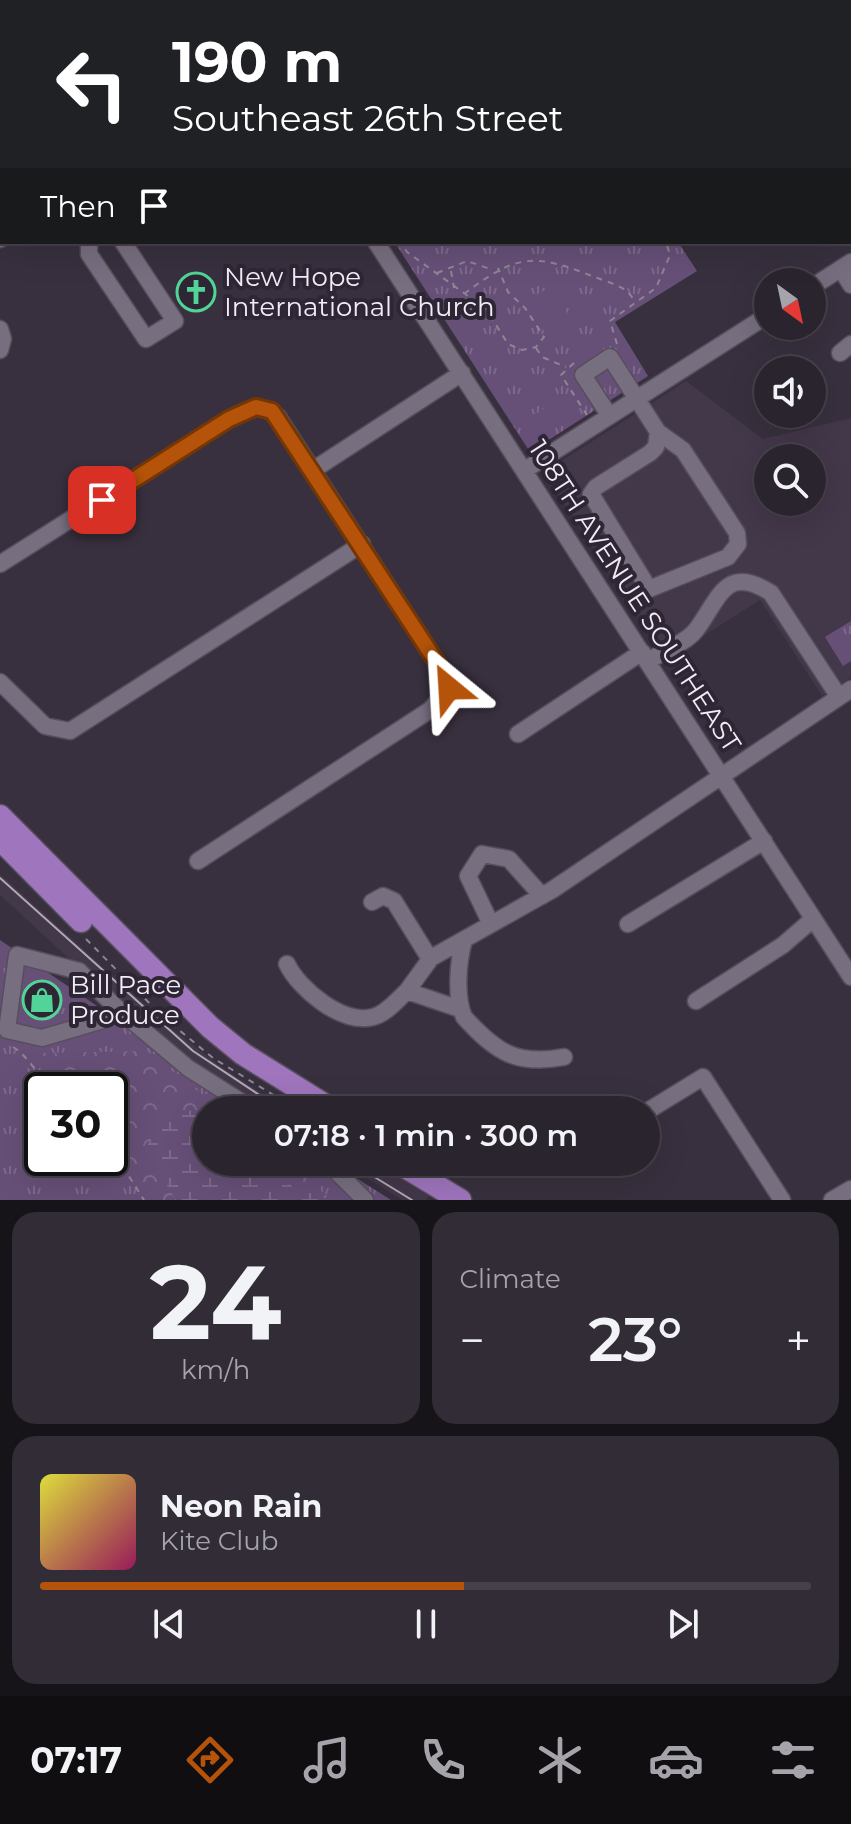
<!DOCTYPE html>
<html lang="en">
<head>
<meta charset="utf-8">
<style>
  :root { --surface:#2a242e; --page:#322c36; --text:#f1f3f6; --muted:#a5a4aa; --line:#46414a; --accent:#b45309 }
  body { margin:0; font-family:Montserrat,sans-serif; background:var(--page); color:var(--text); height:100vh; display:flex; flex-direction:column; font-size:30px; white-space:nowrap }
  * { box-sizing:border-box; margin:0 }
  p { font-size:26px; color:var(--muted) }
  .icon { flex:none; width:44px; height:44px; fill:none; stroke:currentColor; stroke-width:2; stroke-linecap:round; stroke-linejoin:round }
  .map { position:relative; height:1200px; overflow:hidden }
  .drawer { display:flex; flex-direction:column; gap:12px; padding:12px; background:#171419; flex:1 }
  .drawer>* { flex:none }
  .top-card { position:absolute; left:0px; top:0px; width:852px; height:244px; box-shadow:0 8px 32px #0002,0 0 0 2px var(--line); background:#202124; color:#fff; overflow:hidden }
  .needle { width:52px; rotate:147deg }
  .tools { position:absolute; left:754px; top:268px; display:grid; gap:16px }
  .tools a { display:grid; place-items:center; width:72px; height:72px; border-radius:50%; background:var(--surface); box-shadow:0 8px 32px #0002,0 0 0 2px var(--line); font-size:40px }
  .speed { position:absolute; left:24px; top:1072px; display:flex; gap:16px; font-size:40px; font-weight:700; text-align:center }
  .speed>* { display:grid; place-content:center; width:104px; height:104px; border-radius:50%; background:var(--surface); box-shadow:0 8px 32px #0002,0 0 0 2px var(--line); line-height:1 }
  .speed .limit { border:4px solid #111; border-radius:12px; background:#fff; color:#111 }
  .pin { position:absolute; display:grid; place-items:center; width:68px; height:68px; color:#fff; margin:-34px; border-radius:16px; box-shadow:0 4px 12px #0006 }
  .me { position:absolute; width:88px; margin:-44px; rotate:333deg; stroke-linejoin:round; filter:drop-shadow(0 0 6px #0008) }
  .turn { display:flex; align-items:center; gap:28px; height:168px; padding:0 40px; font-size:36px }
  .turn .icon { width:104px; height:104px; stroke-width:2.5 }
  .turn b { display:block; font-size:56px; line-height:68px }
  .then { display:flex; align-items:center; height:76px; padding:0 40px; background:#0003; gap:16px; font-size:30px }
  .big { font-size:60px; font-weight:600; line-height:1.1 }
  .drawer .tile { flex:1; display:flex; flex-direction:column; justify-content:center; gap:12px; min-width:0; padding:0 28px; border-radius:24px; background:var(--page) }
  .drawer .dial { align-items:center; gap:0 }
  .dial b { font-size:104px; line-height:1 }
  .song { display:flex; align-items:center; gap:24px }
  .cover { width:96px; height:96px; border-radius:12px; background:linear-gradient(135deg,hsl(60 70% 55%),hsl(330 70% 35%)) }
  .played { height:8px; border-radius:4px; background:linear-gradient(90deg,var(--accent) 55%,var(--line) 55%) }
  .keys { display:flex; justify-content:space-around; direction:ltr }
  .heat { display:flex; justify-content:space-between; align-items:center; font-size:44px; direction:ltr }
  .drawer .tiles { flex:1; display:grid; gap:12px; grid-template-columns:1fr 1fr }
  .tile:last-child { grid-column:span 2 }
  .trip { position:absolute; left:192px; top:1096px; width:468px; height:80px; border-radius:40px; background:var(--surface); box-shadow:0 8px 32px #0002,0 0 0 2px var(--line); font-weight:600; line-height:80px; text-align:center }
  .dock { display:flex; height:128px; justify-content:space-around; align-items:center; background:#110e12; color:var(--muted) }
  .dock .icon { width:56px; height:56px }
  .dock .active { color:var(--accent) }
  .dock b { font-size:36px; color:var(--text) }
  .map>svg:first-child { display:block }
</style>
</head>
<body>
<div class="map">
<svg width="851" height="1200" viewBox="0 0 851 1200">
  <defs>
    <pattern id="grass-tufts" width="24" height="20" patternUnits="userSpaceOnUse" patternTransform="scale(2)"><rect width="24" height="20" fill="#675078"/><path d="M3 7l-1-3M5 7V3M7 7l1-3M15 17l-1-3M17 17v-4M19 17l1-3" fill="none" stroke="#7d698c"/></pattern>
    <pattern id="forest-crowns" width="20" height="18" patternUnits="userSpaceOnUse" patternTransform="scale(2)"><rect width="20" height="18" fill="#675078"/><path d="M2 6a3 3 0 1 1 6 0M12 15a3 3 0 1 1 6 0" fill="none" stroke="#7d698c"/></pattern>
    <pattern id="wetland-marsh" width="20" height="14" patternUnits="userSpaceOnUse" patternTransform="scale(2)"><rect width="20" height="14" fill="#675078"/><path d="M1 5h8M5 5V1M11 12h8M15 12V8" fill="none" stroke="#7d698c"/></pattern>
  </defs>
  <rect width="100%" height="100%" fill="#38303e"/>
  <path fill="#43374a" fill-rule="evenodd" d="M 686,381 L 763,439 L 851,418 L 851,677 L 822,696 L 760,600 L 665,660 L 544,472 ZM 768,458 L 812,458 L 812,502 L 768,502 Z
    M 0,874 L 171,1028 L 220,1066 L 288,1110 L 260,1110 L 210,1079 L 124,1009 L 0,895 Z
    M 342,1162 L 372,1162 L 429,1196 L 426,1200 L 402,1200 Z"/>
  <path fill="url(#grass-tufts)" fill-rule="evenodd" d="M 404,242 L 678,242 L 697,271 L 615,322 L 648,376 L 530,452 L 397,246 Z
    M 851,621 L 851,661 L 843,666 L 825,637 Z
    M 0,940 L 250,1110 L 206,1110 L 206,1162 L 331,1162 L 391,1200 L 0,1200 ZM 42,1090 L 110,1090 L 110,1158 L 42,1158 Z"/>
  <path fill="url(#forest-crowns)" d="M 147,1051 L 222,1110 L 206,1110 L 206,1162 L 291,1162 L 331,1200 L 150,1200 L 110,1136 L 110,1090 C 61,1090 62,1098 38,1053 Z"/>
  <path fill="url(#wetland-marsh)" d="M 192,1110 L 206,1119 L 206,1162 L 263,1162 L 294,1188 L 331,1200 L 176,1200 L 145,1150 L 163,1117 Z"/>
  <path fill="#675078" d="M 551,286 L 576,328 L 551,343 L 526,302 Z
    M 546,377 L 557,393 L 521,416 L 511,399 Z
    M 560,398 L 571,414 L 535,437 L 525,421 Z"/>
  <g fill="none" stroke-linecap="round" stroke-linejoin="round">
    <g stroke="#564f5b" stroke-width="19">
      <path id="minor" d="M 10,0 L 12,2
        M 219,0 L 220,2
        M 341,0 L 343,2
        M 521,0 L 522,2
        M 850,162 L 851,162
        M 0,239 L 2,238
        M 89,242 L 89,254 L 146,339 L 175,321 L 123,242
        M 376,242 L 851,977
        M 841,269 L 851,285
        M 812,287 L 851,262
        M 0,329 L 3,339 L 0,350
        M 840,353 L 851,344
        M 609,415 L 583,375 L 610,357 L 658,432 L 683,450 L 737,533 L 738,544 L 728,557 L 649,589 L 591,494 L 596,487 L 650,453 L 656,447 L 658,432
        M 313,470 L 462,373
        M 525,470 L 768,315
        M 0,564 L 229,419 C 246,410 261,401 278,417 L 447,678 L 449,688 L 430,710 L 198,861
        M 648,661 C 662,652 686,643 696,630 C 719,600 725,563 771,593 L 839,697
        M 0,682 L 45,726 L 70,731 L 362,544
        M 518,734 L 642,652
        M 372,902 L 383,896 L 394,901 L 430,959
        M 490,922 L 468,876 L 482,854 L 509,859 L 542,896
        M 628,924 L 764,841
        M 464,940 C 458,962 455,996 464,1017 C 496,1052 516,1066 564,1057
        M 287,964 C 299,989 342,1025 373,1017 C 386,1014 397,1000 407,991 L 460,1009
        M 407,991 L 431,958 L 552,890 L 851,689
        M 696,1001 L 783,945 L 813,919
        M 118,1009 L 103,1020 L 42,1038 L 7,1030 L 17,955 L 79,971 L 118,1009 L 188,1068 L 254,1110
        M 646,1112 L 703,1077 L 782,1200
        M 327,1162 L 365,1200
        M 832,1200 L 851,1189"/>
    </g>
    <g stroke="#564f5b" stroke-width="25">
      <path id="major" d="M 0,816 L 210,1027 L 243,1054 L 333,1110
        M 0,839 L 81,921
        M 397,1162 L 460,1200"/>
    </g>
    <path stroke="#8d8692" stroke-width="2" stroke-dasharray="6 6" stroke-linecap="butt" d="M 412,242 L 404,247 L 407,252 L 486,309 L 508,344 L 522,350 L 536,347 L 544,337 L 525,308 L 508,292 L 498,268
      M 451,271 L 454,288
      M 437,273 L 467,261 L 493,270
      M 464,294 C 520,251 536,254 600,279 C 613,284 628,287 634,301
      M 617,344 L 610,321 L 656,288 L 670,255 L 666,242
      M 536,348 L 542,357 L 566,367
      M 574,363 L 561,375 L 587,415
      M 86,939 L 162,1016 L 213,1058 L 298,1110
      M 13,1047 C 31,1058 38,1079 56,1090
      M 110,1146 L 144,1200"/>
    <use href="#minor" stroke="#776e7f" stroke-width="16"/>
    <use href="#major" stroke="#9f75bd" stroke-width="22"/>
    <path stroke="#b0aab5" stroke-width="2" d="M 0,878 L 193,1051 L 282,1110
      M 350,1162 L 412,1200"/>
  </g>
  <g fill="none" stroke-linecap="round" stroke-linejoin="round">
    <g stroke="#753606" stroke-width="20">
      <path id="route" d="M 102,500 L 229,419 L 256,407 L 272,411 L 447,678 L 449,688"/>
    </g>
    <use href="#route" stroke="#b45309" stroke-width="14"/>
  </g>
  <defs>
    <g id="church-ring" transform="scale(2)"><circle r="9.5" fill="#2e2634" stroke="#52d397" stroke-width="1.5"/><path d="M-1.2-6h2.4v3.5h3.3v2.4h-3.3V6h-2.4V-.1h-3.3v-2.4h3.3Z" fill="#52d397"/></g>
    <g id="shop-ring" transform="scale(2)"><circle r="9.5" fill="#2e2634" stroke="#52d397" stroke-width="1.5"/><path d="M-5-2.5h2.3a2.7 3.5 0 0 1 5.4 0H5L5.5 6h-11ZM-1.5-2.5h3a1.5 2.3 0 0 0-3 0Z" fill="#52d397"/></g>
  </defs>
  <g fill-rule="evenodd">
    <use href="#church-ring" x="196" y="292"/>
    <use href="#shop-ring" x="42" y="1000"/>
  </g>
  <g text-anchor="middle" dominant-baseline="central" stroke-width="8" stroke-linejoin="round" paint-order="stroke">
    <g font-size="26" fill="#f1ecf6" stroke="#2e2634" text-anchor="start">
      <text x="224" y="277">New Hope<tspan x="224" dy="30">International Church</tspan></text>
      <text x="70" y="985">Bill Pace<tspan x="70" dy="30">Produce</tspan></text>
    </g>
    <g font-size="26" fill="#f1ecf6" stroke="#2e2634">
      <text transform="translate(635 596) rotate(57)">108TH AVENUE SOUTHEAST</text>
    </g>
  </g>
</svg>
<div class="tools">
<a><svg class="needle" viewBox="-14 -14 28 28"><path d="M0-13l5 13h-10z" fill="#e53935"/><path d="M0 13l5-13h-10z" fill="#a5a4aa"/></svg></a>
<a><svg class="icon" aria-label="sound" viewBox="0 0 24 24"><path d="M4 9h4l5-4v14l-5-4H4zM17 9q2 3 0 6"/></svg></a>
<a><svg class="icon" aria-label="search" viewBox="0 0 24 24"><circle cx="10" cy="10" r="6"/><path d="M15 15l6 6"/></svg></a>
</div>
<div class="speed"><div class="limit">30</div></div>
<div class="pin" style="left:102px;top:500px;background:#d93025"><svg class="icon" aria-label="arrive" viewBox="0 0 24 24"><path d="M6 21V4h12l-3 4 3 4H6"/></svg></div>
<svg class="me" style="left:449px;top:688px" viewBox="-20 -20 40 40"><path d="M0-17L14 15 0 8-14 15z" fill="#b45309" stroke="#fff" stroke-width="4"/></svg>
<div class="trip">07:18 · 1 min · 300 m</div>
<div class="top-card">
<div class="turn"><svg class="icon" aria-label="left" viewBox="0 0 24 24"><path d="M17 20v-9H6M10 6l-5 5 5 5"/></svg><div><b>190 m</b>Southeast 26th Street</div></div>
<div class="then">Then<svg class="icon" aria-label="arrive" viewBox="0 0 24 24"><path d="M6 21V4h12l-3 4 3 4H6"/></svg></div>
</div>
</div>
<section class="drawer">
<div class="tiles">
<div class="tile dial"><b>24</b><p>km/h</p></div>
<div class="tile"><p>Climate</p>
<div class="heat"><a>−</a><b class="big">23°</b><a>+</a></div>
</div>
<div class="tile">
<div class="song"><i class="cover"></i><div><b>Neon Rain</b><p>Kite Club</p></div></div>
<div class="played"></div>
<div class="keys"><svg class="icon" aria-label="previous" viewBox="0 0 24 24"><path d="M18 5L8 12l10 7zM5 5v14"/></svg><svg class="icon" aria-label="pause" viewBox="0 0 24 24"><path d="M8 5v14M16 5v14"/></svg><svg class="icon" aria-label="next" viewBox="0 0 24 24"><path d="M6 5l10 7-10 7zM19 5v14"/></svg></div>
</div>
</div>
</section>
<nav class="dock">
<b>07:17</b>
<svg class="icon active" aria-label="directions" viewBox="0 0 24 24"><path d="M12 3l9 9-9 9-9-9zM9 14v-3h6M13 9l2 2-2 2"/></svg>
<svg class="icon" aria-label="music" viewBox="0 0 24 24"><path d="M9 18V5l10-2v13"/><circle cx="6" cy="18" r="3"/><circle cx="16" cy="16" r="3"/></svg>
<svg class="icon" aria-label="phone" viewBox="0 0 24 24"><path d="M5 4h4l2 5-3 2q2 4 5 5l2-3 5 2v4C11 20 4 13 5 4z"/></svg>
<svg class="icon" aria-label="climate" viewBox="0 0 24 24"><path d="M12 3v18M4 7l16 10M4 17L20 7"/></svg>
<svg class="icon" aria-label="car" viewBox="0 0 24 24"><path d="M5 17H2v-5l4-1 3-4h7l3 4 3 1v5h-3M9 17h6M6 11h13"/><circle cx="7" cy="17" r="2"/><circle cx="17" cy="17" r="2"/></svg>
<svg class="icon" aria-label="filters" viewBox="0 0 24 24"><path d="M4 7h16M4 17h16"/><circle cx="9" cy="7" r="2"/><circle cx="15" cy="17" r="2"/></svg>
</nav>
</body>
</html>
